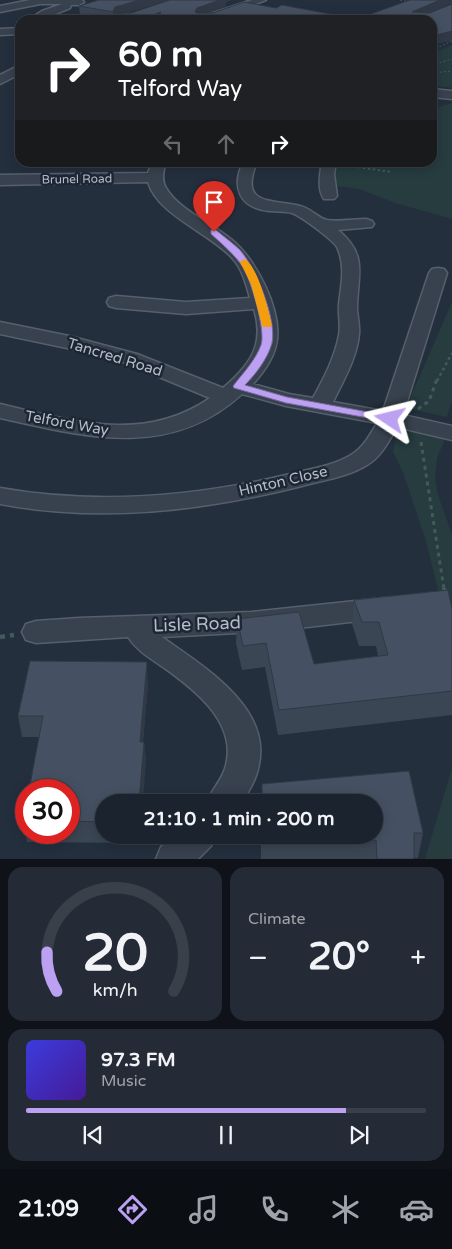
<!DOCTYPE html>
<html lang="en">
<head>
<meta charset="utf-8">
<style>
  :root { --surface:#1b232e; --page:#242b36; --text:#f1f3f6; --muted:#a0a4aa; --line:#39404a; --accent:#bca0f2 }
  body { margin:0; font-family:"Varela Round",sans-serif; background:var(--page); color:var(--text); height:100vh; display:flex; flex-direction:column; font-size:19px; white-space:nowrap }
  * { box-sizing:border-box; margin:0 }
  p { font-size:16px; color:var(--muted) }
  .icon { flex:none; width:28px; height:28px; fill:none; stroke:currentColor; stroke-width:2; stroke-linecap:round; stroke-linejoin:round }
  .map { position:relative; height:859px; overflow:hidden }
  .details { display:flex; flex-direction:column; gap:8px; padding:8px; background:#0f1319; flex:1 }
  .details>* { flex:none }
  .banner { position:absolute; left:15px; top:15px; width:422px; height:152px; border-radius:15px; box-shadow:0 2px 12px #0003,0 0 0 1px var(--line); background:#202124; color:#fff; overflow:hidden }
  .speed { position:absolute; left:15px; top:779px; display:flex; gap:10px; font-size:25px; font-weight:700; text-align:center }
  .speed>* { display:grid; place-content:center; width:65px; height:65px; border-radius:50%; background:var(--surface); box-shadow:0 2px 12px #0003,0 0 0 1px var(--line); line-height:1 }
  .speed .limit { border:8px solid #d22; background:#fff; color:#111 }
  .pin { position:absolute; display:grid; place-items:center; width:42px; height:42px; color:#fff; margin:-51px -21px; border-radius:50% 50% 50% 0; rotate:-45deg; box-shadow:0 0 5px #0007 }
  .pin .icon { rotate:45deg }
  .me { position:absolute; width:55px; margin:-28px; rotate:280deg; stroke-linejoin:round; filter:drop-shadow(0 0 4px #0008) }
  .turn { display:flex; align-items:center; gap:18px; height:105px; padding:0 20px; font-size:22px }
  .turn .icon { width:65px; height:65px; stroke-width:2.5 }
  .turn b { display:block; font-size:35px; line-height:42px }
  .lanes { display:flex; align-items:center; height:48px; padding:0 20px; background:#0003; justify-content:center; gap:25px; direction:ltr }
  .lanes .off { opacity:.35 }
  .big { font-size:38px; font-weight:800; line-height:1.1 }
  .details .widget { flex:1; display:flex; flex-direction:column; justify-content:center; gap:8px; min-width:0; padding:0 18px; border-radius:15px; background:var(--page) }
  .details .dial { align-items:center; gap:0 }
  .dial svg { height:130px; overflow:visible; fill:none; stroke:var(--line); stroke-width:7; stroke-linecap:round; text-anchor:middle }
  .dial text { fill:var(--text); stroke:none }
  .song { display:flex; align-items:center; gap:15px }
  .cover { width:60px; height:60px; border-radius:8px; background:linear-gradient(135deg,hsl(240 70% 55%),hsl(260 70% 35%)) }
  .played { height:5px; border-radius:2px; background:linear-gradient(90deg,var(--accent) 80%,var(--line) 80%) }
  .keys { display:flex; justify-content:space-around; direction:ltr }
  .heat { display:flex; justify-content:space-between; align-items:center; font-size:28px; direction:ltr }
  .details .tiles { flex:1; display:grid; gap:8px; grid-template-columns:1fr 1fr }
  .widget:last-child { grid-column:span 2 }
  .trip { position:absolute; left:95px; top:794px; width:288px; height:50px; border-radius:25px; background:var(--surface); box-shadow:0 2px 12px #0003,0 0 0 1px var(--line); font-weight:800; line-height:50px; text-align:center }
  .tabs { display:flex; height:80px; justify-content:space-around; align-items:center; background:#0b0e12; color:var(--muted) }
  .tabs .icon { width:35px; height:35px }
  .tabs .current { color:var(--accent) }
  .tabs b { font-size:22px; color:var(--text) }
  .map>svg:first-child { display:block }
</style>
</head>
<body>
<div class="map">
<svg width="452" height="859" viewBox="0 0 452 859">
  <rect width="100%" height="100%" fill="#242f3e"/>
  <path fill="#263c3f" d="M 452,45 L 452,88 L 433,85 L 433,53 Z
    M 452,103 L 452,219 L 395,203 L 360,189 L 335,186 L 332,177 L 336,163 L 432,162 L 433,109 Z
    M 452,302 L 452,400 L 447,417 L 406,408 Z
    M 398,427 L 445,439 L 437,458 L 435,478 L 438,495 L 452,534 L 452,647 L 426,541 L 403,472 L 393,452 Z
    M 452,768 L 452,859 L 425,859 Z"/>
  <g fill="none" stroke-linecap="round" stroke-linejoin="round">
    <g stroke="#565f6c" stroke-width="3">
      <path id="minor" d="M 30,0 L 82,0 L 84,2 L 79,5 L 71,5 L 70,8 L 41,20 L 28,20 L 42,11 L 62,4 L 40,4 L 0,12 L 0,6 Z
        M 252,0 L 266,0 L 212,20 L 197,20 L 198,18 Z
        M 20,28 L 20,34 L 0,35 L 0,29 Z
        M 20,65 L 20,74 L 0,84 L 0,75 Z
        M 432,89 L 452,91 L 452,99 L 432,97 Z
        M 152,162 L 166,162 C 163,171 161,180 166,188 C 180,211 212,223 232,240 C 256,259 284,313 276,345 C 273,359 263,373 253,384 L 289,394 L 313,398 C 324,378 335,357 339,335 C 341,325 338,314 339,304 C 341,285 346,266 337,247 C 333,240 301,216 292,213 C 285,211 277,212 269,211 C 240,208 231,188 243,162 L 257,162 C 238,207 273,199 300,206 C 310,208 318,218 327,220 C 339,222 354,219 366,219 L 372,221 L 374,224 L 372,227 L 338,230 C 368,255 358,273 357,307 C 357,316 360,325 359,334 C 357,358 343,381 333,402 L 383,411 L 429,273 L 432,269 L 438,268 L 444,269 L 447,273 L 403,415 L 452,426 L 452,440 L 397,427 C 389,441 381,457 367,465 C 348,477 323,480 302,486 C 203,511 101,523 0,504 L 0,488 C 96,505 195,497 290,474 C 310,469 333,466 351,455 C 363,448 370,435 377,423 L 286,406 L 242,394 C 170,460 85,437 0,418 L 0,404 C 73,421 143,444 210,398 L 123,362 L 67,348 L 0,334 L 0,322 L 69,336 L 137,354 L 223,388 C 250,365 265,345 254,309 L 186,314 L 116,308 L 109,306 L 107,302 L 109,298 L 116,296 L 186,302 L 250,298 C 246,285 243,270 233,259 C 211,233 158,216 148,182 L 0,185 L 0,175 L 148,173 Z
        M 322,162 L 336,162 L 334,174 L 337,196 L 334,199 L 324,199 C 317,190 320,173 322,162 Z
        M 384,598 L 394,601 L 398,608 L 394,615 L 384,618 L 273,631 L 162,637 C 201,665 271,706 259,764 C 257,778 249,791 242,802 L 207,802 C 212,789 223,779 226,765 C 237,722 194,689 163,667 C 150,658 137,651 128,637 L 36,643 L 26,640 L 22,632 L 26,624 L 36,621 L 79,618 L 251,612 Z
        M 175,835 L 216,835 L 211,846 L 198,859 L 156,859 L 161,847 Z"/>
    </g>
    <path stroke="#44595c" stroke-width="1" stroke-dasharray="2 2" stroke-linecap="butt" d="M 400,0 L 410,2
      M 76,20 L 92,15
      M 432,50 L 452,41
      M 432,65 L 452,59
      M 432,73 L 452,71"/>
    <path stroke="#44595c" stroke-width="2" stroke-dasharray="2.5 2.5" stroke-linecap="butt" d="M 343,165 L 392,172"/>
    <path stroke="#44595c" stroke-width="2.5" stroke-dasharray="3 3" stroke-linecap="butt" d="M 437,381 L 452,353"/>
    <path stroke="#44595c" stroke-width="3" stroke-dasharray="4 4" stroke-linecap="butt" d="M 418,409 L 429,401 L 437,379
      M 421,442 L 444,589"/>
    <path stroke="#44595c" stroke-width="4.5" stroke-dasharray="5 5" stroke-linecap="butt" d="M 444,588 L 445,594
      M 0,637 L 14,635"/>
    <use href="#minor" fill="#38414e" fill-rule="evenodd"/>
  </g>
  <path fill="#3b4654" d="M 96,0 L 169,0 L 126,13 L 226,2 L 226,7 L 207,13 L 276,8 L 357,19 L 410,0 L 452,0 L 452,4 L 451,3 L 429,13 L 452,4 L 452,40 L 432,45 L 432,20 L 117,20 L 117,16 L 115,16 L 114,20 L 107,20 L 80,15 L 79,6 L 96,1 Z
    M 354,600 L 452,609 L 452,715 L 278,735 L 265,667 L 242,670 L 236,643 L 237,619 L 314,664 L 378,656 L 376,646 L 359,646 L 352,624 Z
    M 148,683 L 143,742 L 144,742 L 146,762 L 104,802 L 104,835 L 140,835 L 139,843 L 27,842 L 23,821 L 26,803 L 26,832 L 69,832 L 69,790 L 39,737 L 22,737 L 18,716 Z
    M 409,771 L 423,833 L 418,858 L 414,858 L 414,859 L 261,859 L 261,835 L 374,835 L 374,802 L 262,802 L 262,784 Z"/>
  <path fill="#303945" d="M 140,0 L 169,0 L 122,14 L 117,13 L 117,16 L 115,16 L 114,20 L 113,12 L 115,7 Z
    M 217,0 L 232,0 L 226,2 L 226,7 L 197,16 L 195,12 L 197,8 Z
    M 440,0 L 452,0 L 451,3 L 412,20 L 412,12 Z
    M 161,12 L 157,20 L 144,20 L 144,18 Z
    M 452,31 L 452,40 L 432,45 L 432,36 Z
    M 147,662 L 148,683 L 141,762 L 140,742 Z
    M 144,742 L 146,762 L 143,802 L 139,802 Z"/>
  <path fill="#455162" stroke="#303945" d="M 99,0 L 140,0 L 115,7 L 113,12 L 79,6 Z
    M 170,0 L 220,0 L 197,8 L 195,12 L 197,13 L 213,13 L 244,2 L 276,8 L 282,5 L 357,19 L 410,0 L 440,0 L 412,12 L 430,13 L 452,4 L 452,31 L 432,36 L 432,20 L 164,20 L 157,19 L 161,12 L 144,18 L 117,13 L 131,13 Z
    M 448,590 L 452,609 L 452,691 L 279,710 L 266,643 L 243,646 L 237,619 L 299,612 L 314,664 L 388,655 L 379,622 L 362,622 L 354,600 Z
    M 30,661 L 147,662 L 140,742 L 144,742 L 139,802 L 104,802 L 104,822 L 69,821 L 69,790 L 29,790 L 43,716 L 18,716 Z
    M 409,771 L 423,833 L 414,833 L 414,859 L 377,859 L 376,840 L 320,844 L 319,835 L 374,835 L 374,802 L 262,802 L 262,784 Z
    M 26,803 L 26,821 L 23,821 Z
    M 262,835 L 309,835 L 262,837 Z"/>
  <path fill="#bca0f2" stroke="#7a689d" d="M 211,230 L 216,230 C 224,237 233,243 240,250 C 256,268 277,320 272,343 C 268,358 256,374 245,385 L 287,397 L 390,416 L 396,419 L 394,422 L 390,422 L 286,403 L 234,388 L 233,386 C 243,373 255,361 261,345 C 266,331 251,280 243,267 C 234,254 222,244 211,234 Z"/>
  <path fill="#f59e0b" d="M 244,259 C 258,265 268,310 272,325 L 270,327 L 263,327 L 262,325 L 251,284 L 240,262 Z"/>
  <g text-anchor="middle" dominant-baseline="central" stroke-width="5" stroke-linejoin="round" paint-order="stroke">
    <g font-size="12" fill="#b4bcc9" stroke="#1d2633">
      <text transform="translate(77 179) rotate(-1)">Brunel Road</text>
    </g>
    <g font-size="15" fill="#b4bcc9" stroke="#1d2633">
      <text transform="translate(115 357) rotate(17)">Tancred Road</text>
      <text transform="translate(67 423) rotate(10)">Telford Way</text>
      <text transform="translate(283 481) rotate(-13)">Hinton Close</text>
    </g>
    <g font-size="18" fill="#b4bcc9" stroke="#1d2633">
      <text transform="translate(197 624) rotate(-2)">Lisle Road</text>
    </g>
  </g>
</svg>
<div class="speed"><div class="limit">30</div></div>
<div class="pin" style="left:214px;top:232px;background:#d93025"><svg class="icon" aria-label="arrive" viewBox="0 0 24 24"><path d="M6 21V4h12l-3 4 3 4H6"/></svg></div>
<svg class="me" style="left:390px;top:419px" viewBox="-20 -20 40 40"><path d="M0-17L14 15 0 8-14 15z" fill="#bca0f2" stroke="#fff" stroke-width="4"/></svg>
<div class="trip">21:10 · 1 min · 200 m</div>
<div class="banner">
<div class="turn"><svg class="icon" aria-label="right" viewBox="0 0 24 24"><path d="M7 20v-9h11M14 6l5 5-5 5"/></svg><div><b>60 m</b>Telford Way</div></div>
<div class="lanes"><svg class="icon off" aria-label="left" viewBox="0 0 24 24"><path d="M17 20v-9H6M10 6l-5 5 5 5"/></svg><svg class="icon off" aria-label="ahead" viewBox="0 0 24 24"><path d="M12 20V5M6 11l6-6 6 6"/></svg><svg class="icon" aria-label="right" viewBox="0 0 24 24"><path d="M7 20v-9h11M14 6l5 5-5 5"/></svg></div>
</div>
</div>
<section class="details">
<div class="tiles">
<div class="widget dial"><svg viewBox="0 0 100 80">
<path d="M14 69A42 42 0 1 1 86 69"/>
<path d="M14 69A42 42 0 0 1 8 45" stroke="#bca0f2"/>
<text x="50" y="56" font-size="32" font-weight="700">20</text>
<text x="50" y="72" font-size="11">km/h</text>
</svg></div>
<div class="widget"><p>Climate</p>
<div class="heat"><a>−</a><b class="big">20°</b><a>+</a></div>
</div>
<div class="widget">
<div class="song"><i class="cover"></i><div><b>97.3 FM</b><p>Music</p></div></div>
<div class="played"></div>
<div class="keys"><svg class="icon" aria-label="previous" viewBox="0 0 24 24"><path d="M18 5L8 12l10 7zM5 5v14"/></svg><svg class="icon" aria-label="pause" viewBox="0 0 24 24"><path d="M8 5v14M16 5v14"/></svg><svg class="icon" aria-label="next" viewBox="0 0 24 24"><path d="M6 5l10 7-10 7zM19 5v14"/></svg></div>
</div>
</div>
</section>
<nav class="tabs">
<b>21:09</b>
<svg class="icon current" aria-label="directions" viewBox="0 0 24 24"><path d="M12 3l9 9-9 9-9-9zM9 14v-3h6M13 9l2 2-2 2"/></svg>
<svg class="icon" aria-label="music" viewBox="0 0 24 24"><path d="M9 18V5l10-2v13"/><circle cx="6" cy="18" r="3"/><circle cx="16" cy="16" r="3"/></svg>
<svg class="icon" aria-label="phone" viewBox="0 0 24 24"><path d="M5 4h4l2 5-3 2q2 4 5 5l2-3 5 2v4C11 20 4 13 5 4z"/></svg>
<svg class="icon" aria-label="climate" viewBox="0 0 24 24"><path d="M12 3v18M4 7l16 10M4 17L20 7"/></svg>
<svg class="icon" aria-label="car" viewBox="0 0 24 24"><path d="M5 17H2v-5l4-1 3-4h7l3 4 3 1v5h-3M9 17h6M6 11h13"/><circle cx="7" cy="17" r="2"/><circle cx="17" cy="17" r="2"/></svg>
</nav>
</body>
</html>
